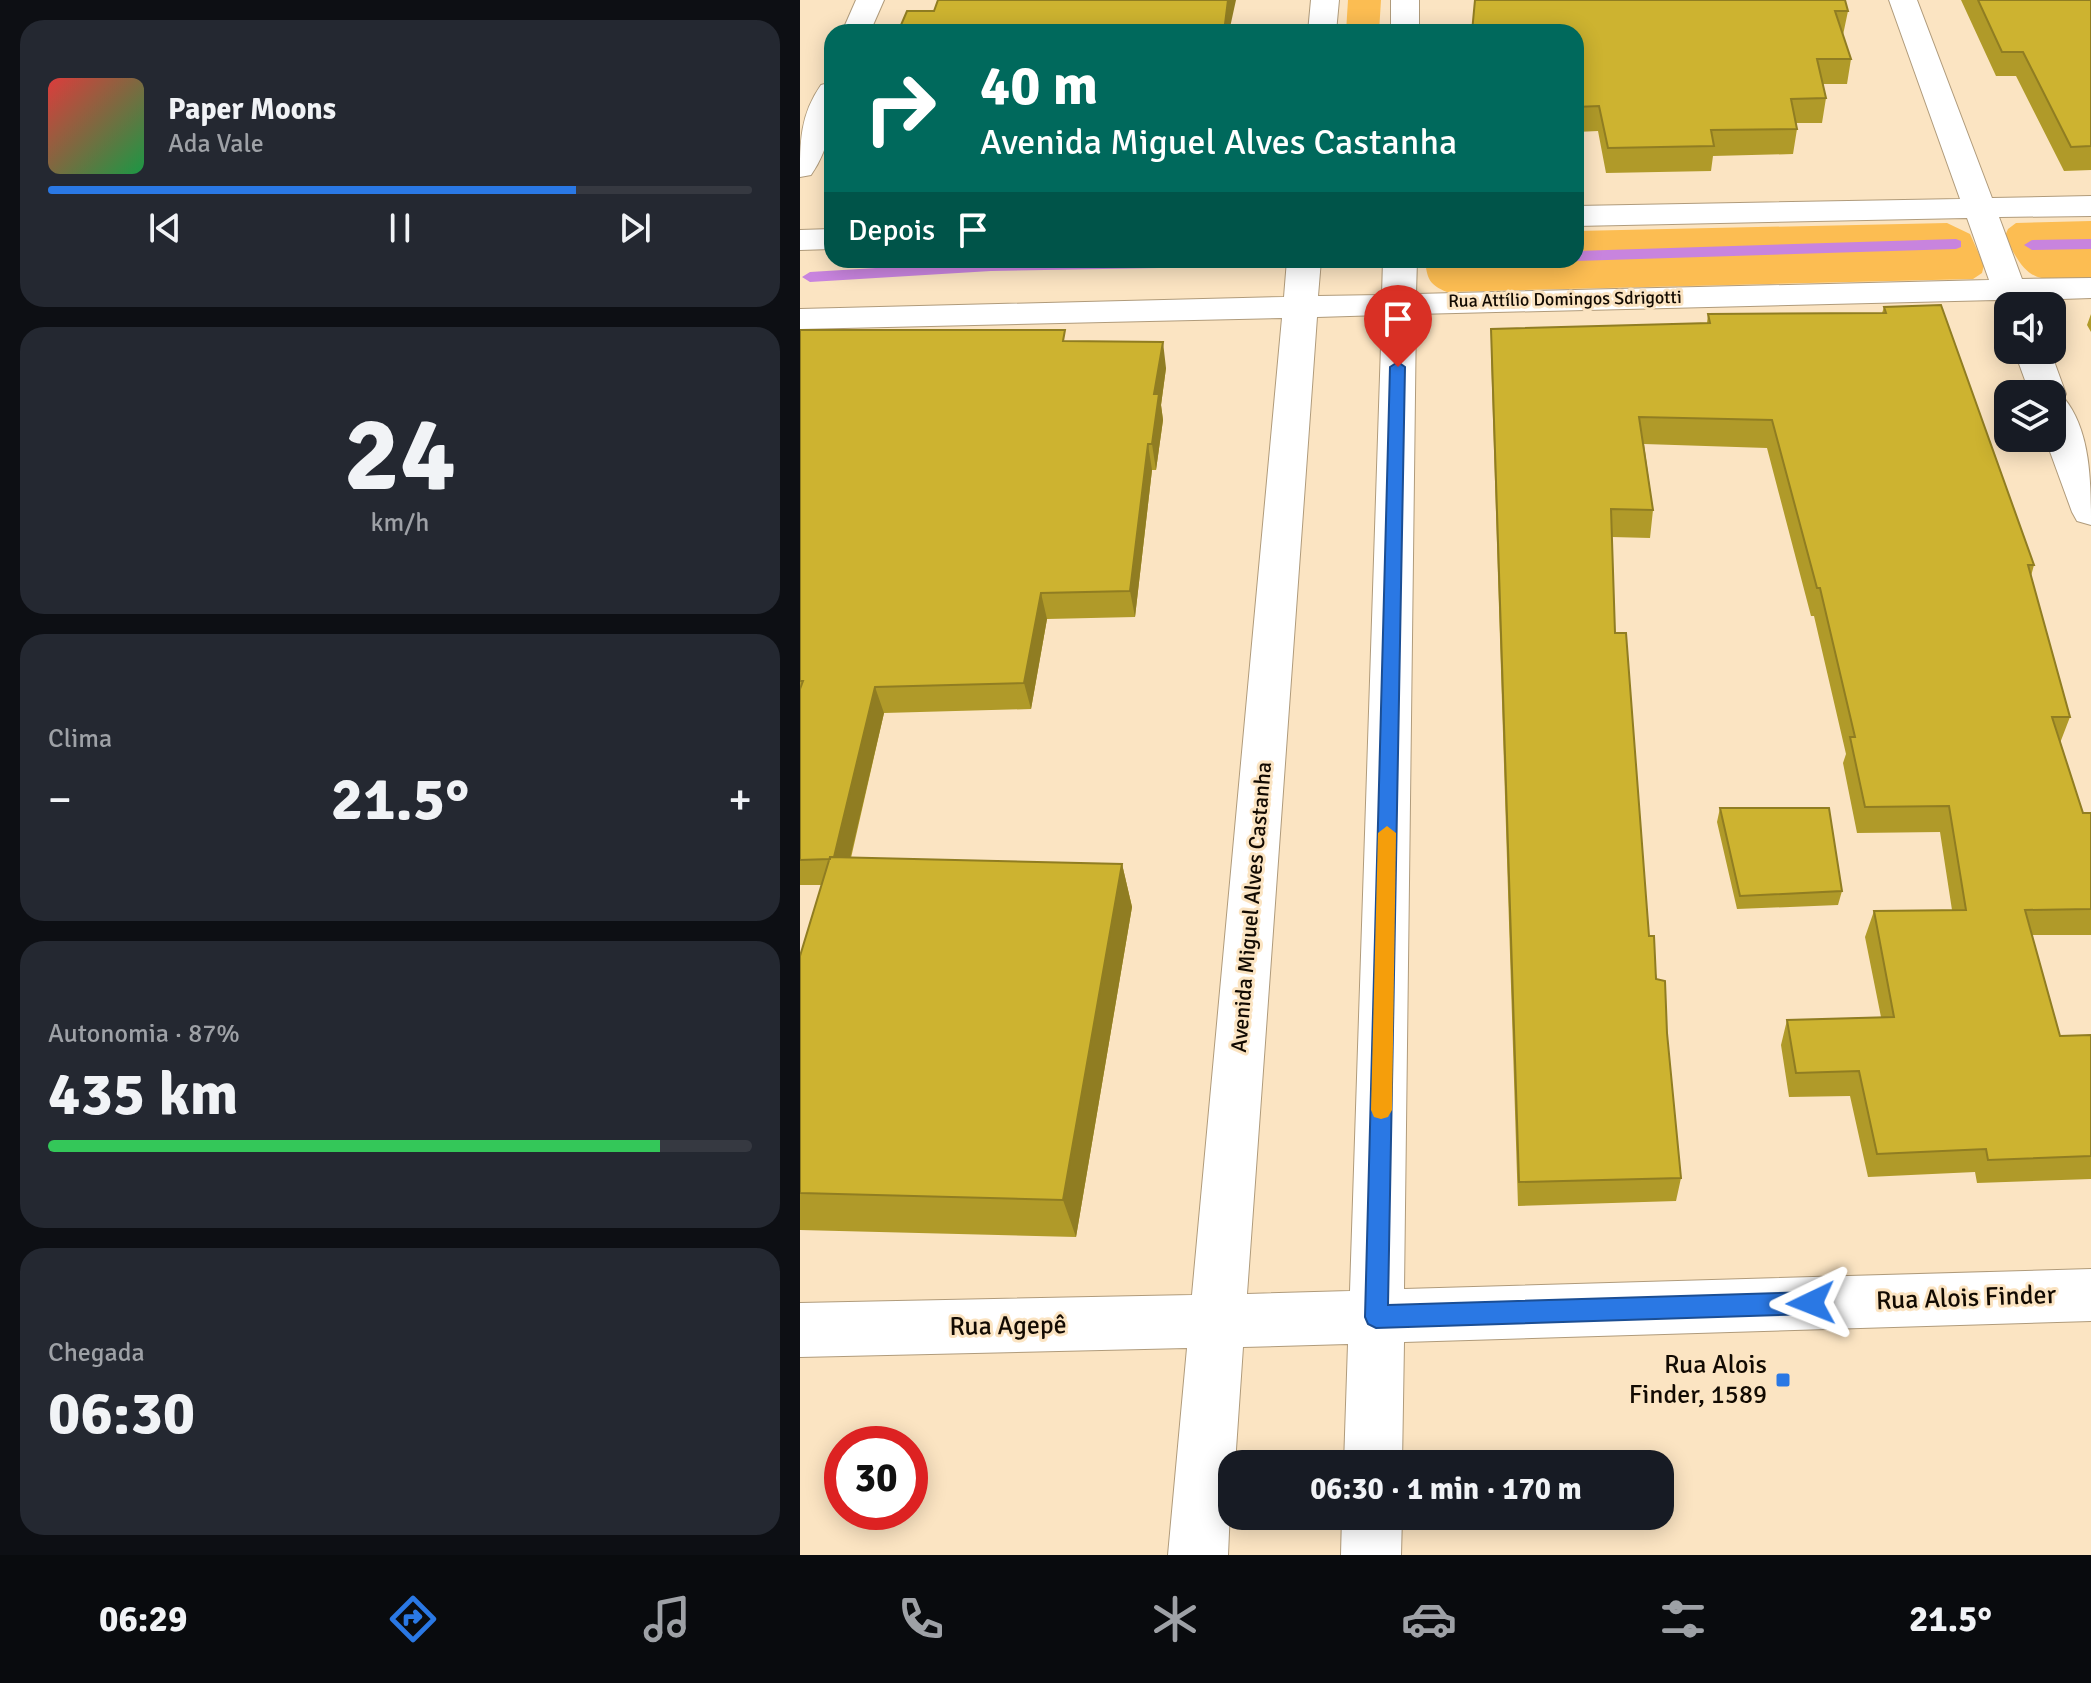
<!DOCTYPE html>
<html lang="pt">
<head>
<meta charset="utf-8">
<style>
  :root { --surface:#171b24; --page:#242831; --text:#f1f3f6; --muted:#9ea1a6; --line:#363941; --accent:#2a78e4 }
  body { margin:0; font-family:Signika,sans-serif; background:var(--page); color:var(--text); height:100vh; display:flex; flex-direction:column; font-size:30px; white-space:nowrap }
  * { box-sizing:border-box; margin:0 }
  p { font-size:26px; color:var(--muted) }
  .icon { flex:none; width:44px; height:44px; fill:none; stroke:currentColor; stroke-width:2; stroke-linecap:round; stroke-linejoin:round }
  .map { position:relative; flex:1; overflow:hidden }
  .sheet { display:flex; flex-direction:column; gap:20px; padding:20px; background:#0d0f14; width:800px }
  .sheet>* { flex:none }
  .top-card { position:absolute; left:24px; top:24px; width:760px; height:244px; border-radius:24px; box-shadow:0 4px 20px #0003; background:#00695c; color:#fff; overflow:hidden }
  .controls { position:absolute; left:1194px; top:292px; display:grid; gap:16px }
  .controls a { display:grid; place-items:center; width:72px; height:72px; border-radius:16px; background:var(--surface); box-shadow:0 4px 20px #0003; font-size:40px }
  .speed { position:absolute; left:24px; top:1426px; display:flex; gap:16px; font-size:40px; font-weight:700; text-align:center }
  .speed>* { display:grid; place-content:center; width:104px; height:104px; border-radius:50%; background:var(--surface); box-shadow:0 4px 20px #0003; line-height:1 }
  .speed .limit { border:12px solid #d22; background:#fff; color:#111 }
  .pin { position:absolute; display:grid; place-items:center; width:68px; height:68px; color:#fff; margin:-82px -34px; border-radius:50% 50% 50% 0; rotate:-45deg; box-shadow:0 0 8px #0007 }
  .pin .icon { rotate:45deg }
  .me { position:absolute; width:88px; margin:-44px; rotate:268deg; stroke-linejoin:round; filter:drop-shadow(0 0 6px #0008) }
  .turn { display:flex; align-items:center; gap:28px; height:168px; padding:0 24px; font-size:36px }
  .turn .icon { width:104px; height:104px; stroke-width:2.5 }
  .turn b { display:block; font-size:56px; line-height:68px }
  .then { display:flex; align-items:center; height:76px; padding:0 24px; background:#0003; gap:16px; font-size:30px }
  .big { font-size:60px; font-weight:800; line-height:1.1 }
  .sheet .card { flex:1; display:flex; flex-direction:column; justify-content:center; gap:12px; min-width:0; padding:0 28px; border-radius:24px; background:var(--page) }
  .sheet .dial { align-items:center; gap:0 }
  .dial b { font-size:104px; line-height:1 }
  .song { display:flex; align-items:center; gap:24px }
  .cover { width:96px; height:96px; border-radius:12px; background:linear-gradient(135deg,hsl(0 70% 55%),hsl(140 70% 35%)) }
  .played { height:8px; border-radius:4px; background:linear-gradient(90deg,var(--accent) 75%,var(--line) 75%) }
  .keys { display:flex; justify-content:space-around; direction:ltr }
  .heat { display:flex; justify-content:space-between; align-items:center; font-size:44px; direction:ltr }
  .charge { height:12px; border-radius:6px; background:linear-gradient(90deg,#34c759 87%,var(--line) 0) }
  .trip { position:absolute; left:418px; top:1450px; width:456px; height:80px; border-radius:24px; background:var(--surface); box-shadow:0 4px 20px #0003; font-weight:800; line-height:80px; text-align:center }
  .tab-bar { display:flex; height:128px; justify-content:space-around; align-items:center; background:#090b0e; color:var(--muted) }
  .tab-bar .icon { width:56px; height:56px }
  .tab-bar .active { color:var(--accent) }
  .tab-bar b { font-size:36px; color:var(--text) }
  main { display:flex; flex:1; min-height:0 }
  .map>svg:first-child { display:block }
</style>
</head>
<body>
<main>
<section class="sheet">
<div class="card">
<div class="song"><i class="cover"></i><div><b>Paper Moons</b><p>Ada Vale</p></div></div>
<div class="played"></div>
<div class="keys"><svg class="icon" aria-label="previous" viewBox="0 0 24 24"><path d="M18 5L8 12l10 7zM5 5v14"/></svg><svg class="icon" aria-label="pause" viewBox="0 0 24 24"><path d="M8 5v14M16 5v14"/></svg><svg class="icon" aria-label="next" viewBox="0 0 24 24"><path d="M6 5l10 7-10 7zM19 5v14"/></svg></div>
</div>
<div class="card dial"><b>24</b><p>km/h</p></div>
<div class="card"><p>Clima</p>
<div class="heat"><a>−</a><b class="big">21.5°</b><a>+</a></div>
</div>
<div class="card"><p>Autonomia · 87%</p><b class="big">435 km</b><div class="charge"></div></div>
<div class="card"><p>Chegada</p><b class="big">06:30</b></div>
</section>
<div class="map">
<svg width="1291" height="1555" viewBox="0 0 1291 1555">
  <rect width="100%" height="100%" fill="#fbe4c2"/>
  <path fill="#fcbd52" d="M 548,0 L 581,0 L 579,32 L 546,32 Z
    M 1291,221 L 1291,278 C 1238,279 1230,288 1205,236 L 1208,229 L 1216,223 Z
    M 1147,223 L 1170,234 L 1184,265 L 1182,273 L 1173,279 L 647,292 C 629,285 627,278 625,260 L 776,260 L 776,231 Z"/>
  <g fill="none" stroke-linecap="round" stroke-linejoin="round">
    <path fill="#c884de" fill-rule="evenodd" d="M 1156,239 L 1161,241 L 1161,247 L 1156,249 L 776,261 L 774,260 L 776,251 Z
      M 1291,239 L 1291,249 L 1232,250 L 1224,245 L 1232,240 Z
      M 425,260 L 424,265 L 419,267 L 191,271 L 10,282 L 2,277 L 10,272 L 191,261 Z"/>
    <g stroke="#b09b7b" stroke-width="2">
      <path id="minor" d="M 56,0 L 84,0 L 70,32 L 42,32 Z
        M 511,0 L 539,0 L 536,32 L 508,32 Z
        M 591,0 L 619,0 L 619,32 L 591,32 Z
        M 1089,0 L 1117,0 L 1192,198 L 1291,196 L 1291,216 L 1199,217 L 1222,279 L 1291,278 L 1291,298 L 1230,300 L 1232,306 L 1208,306 L 1208,315 L 1203,313 L 1196,300 L 616,314 L 604,1289 L 1291,1269 L 1291,1321 L 604,1342 L 602,1464 L 544,1464 L 548,1344 L 443,1347 L 435,1464 L 432,1464 L 428,1555 L 368,1555 L 387,1348 L 0,1357 L 0,1303 L 392,1295 L 482,318 L 0,329 L 0,309 L 484,297 L 487,260 L 521,260 L 518,296 L 582,295 L 583,260 L 617,260 L 616,294 L 1189,280 L 1167,218 L 776,226 L 776,206 L 1160,199 ZM 582,315 L 550,1291 L 447,1294 L 517,317 Z
        M 32,82 C 32,117 32,145 11,175 L 0,177 C 0,142 0,115 21,85 Z
        M 32,229 L 32,249 L 0,250 L 0,230 Z
        M 1214,350 L 1250,350 L 1266,394 L 1264,398 C 1291,431 1291,483 1291,525 L 1277,521 L 1272,512 L 1245,438 L 1252,438 L 1252,394 L 1230,394 Z
        M 542,1516 L 602,1516 L 601,1555 L 541,1555 Z"/>
    </g>
    <use href="#minor" fill="#fff" fill-rule="evenodd"/>
  </g>
  <path fill="#b09a29" d="M 1161,0 L 1291,0 L 1291,170 L 1264,171 L 1216,76 L 1196,76 Z
    M 1048,11 L 1043,35 L 1051,59 L 1047,84 L 1023,84 L 1026,98 L 1022,123 L 996,123 L 997,129 L 993,154 L 913,156 L 911,171 L 806,173 L 798,131 L 776,132 L 776,32 L 672,32 Z
    M 1084,307 L 1234,565 L 1231,576 L 1270,717 L 1260,743 L 1283,813 L 1291,813 L 1291,935 L 1232,935 L 1260,1036 L 1291,1035 L 1291,1179 L 1177,1183 L 1175,1172 L 1068,1177 L 1050,1096 L 989,1097 L 981,1045 L 987,1020 L 1081,1017 L 1065,937 L 1074,911 L 1152,910 L 1140,832 L 1057,833 L 1043,763 L 1046,754 L 1014,616 L 1011,616 L 967,448 L 844,444 L 853,510 L 850,538 L 812,537 L 815,633 L 849,936 L 867,1033 L 881,1178 L 876,1201 L 718,1206 L 691,356 L 691,329 L 907,323 L 908,314 L 1082,313 Z
    M 1291,314 L 1291,332 L 1287,325 Z
    M 0,330 L 268,341 L 366,368 L 361,405 L 363,420 L 356,470 L 352,470 L 335,617 L 247,619 L 231,709 L 84,713 L 51,858 L 322,864 L 332,907 L 276,1237 L 0,1230 L 0,956 L 22,885 L 0,885 Z
    M 920,808 L 1042,891 L 1038,905 L 937,909 L 917,822 Z"/>
  <path fill="#907d22" d="M 428,0 L 436,0 L 429,32 L 424,32 Z
    M 363,342 L 366,368 L 361,405 L 363,420 L 356,470 L 352,444 L 354,394 Z
    M 348,444 L 352,470 L 335,617 L 330,591 Z
    M 241,593 L 247,619 L 231,709 L 224,683 Z
    M 75,687 L 84,713 L 44,884 L 34,859 Z
    M 322,864 L 332,907 L 276,1237 L 263,1200 Z"/>
  <path fill="#cdb330" stroke="#907d22" stroke-width="2" d="M 138,0 L 428,0 L 424,32 L 98,32 L 107,11 L 134,11 Z
    M 675,0 L 1045,0 L 1048,11 L 1035,11 L 1051,59 L 1017,59 L 1026,98 L 991,99 L 997,129 L 911,130 L 914,146 L 808,148 L 799,106 L 776,107 L 776,32 L 672,32 Z
    M 1178,0 L 1291,0 L 1291,146 L 1271,147 L 1223,52 L 1202,52 Z
    M 1141,305 L 1234,565 L 1228,565 L 1270,717 L 1252,717 L 1283,813 L 1291,813 L 1291,909 L 1225,910 L 1260,1036 L 1291,1035 L 1291,1156 L 1188,1160 L 1186,1149 L 1077,1154 L 1059,1071 L 996,1073 L 987,1020 L 1094,1017 L 1074,911 L 1166,910 L 1149,806 L 1065,807 L 1050,737 L 1055,737 L 1020,588 L 1017,588 L 972,420 L 839,417 L 853,510 L 811,509 L 815,633 L 826,633 L 849,936 L 854,936 L 856,979 L 865,981 L 867,1033 L 881,1178 L 719,1182 L 691,329 L 910,323 L 908,314 L 1086,313 L 1084,307 Z
    M 0,330 L 265,330 L 263,341 L 363,342 L 354,394 L 359,394 L 352,444 L 348,444 L 330,591 L 241,593 L 224,683 L 75,687 L 34,857 L 30,857 L 30,859 L 0,860 L 0,689 L 3,681 L 0,681 Z
    M 920,808 L 1029,808 L 1042,891 L 940,896 Z
    M 30,857 L 322,864 L 263,1200 L 0,1193 L 0,956 Z"/>
  <path fill="#2a78e4" stroke="#1b4e94" stroke-width="2" d="M 598,362 L 605,367 L 588,1305 L 1011,1292 L 1019,1296 L 1023,1303 L 1019,1311 L 1011,1314 L 576,1328 L 568,1324 L 565,1317 L 590,367 Z"/>
  <path fill="#f59e0b" d="M 587,826 L 596,833 L 592,1110 L 588,1117 L 581,1119 L 574,1117 L 571,1110 L 578,833 Z"/>
  <rect fill="#2a78e4" stroke="#fbe4c2" stroke-width="3" x="975" y="1372" width="16" height="16" rx="4"/>
  <g text-anchor="middle" dominant-baseline="central" stroke-width="6" stroke-linejoin="round" paint-order="stroke">
    <g font-size="18" fill="#120a02" stroke="#fbe4c2">
      <text transform="translate(765 299) rotate(-1)">Rua Attílio Domingos Sdrigotti</text>
    </g>
    <g font-size="22" fill="#120a02" stroke="#fbe4c2">
      <text transform="translate(451 907) rotate(-85)">Avenida Miguel Alves Castanha</text>
    </g>
    <g font-size="26" fill="#120a02" stroke="#fbe4c2">
      <text transform="translate(1166 1298) rotate(-2)">Rua Alois Finder</text>
      <text transform="translate(208 1326) rotate(-1)">Rua Agepê</text>
    </g>
    <g font-size="26" fill="#120a02" stroke="#fbe4c2" text-anchor="end">
      <text x="967" y="1365">Rua Alois<tspan x="967" dy="30">Finder, 1589</tspan></text>
    </g>
  </g>
</svg>
<div class="controls">
<a><svg class="icon" aria-label="sound" viewBox="0 0 24 24"><path d="M4 9h4l5-4v14l-5-4H4zM17 9q2 3 0 6"/></svg></a>
<a><svg class="icon" aria-label="layers" viewBox="0 0 24 24"><path d="M12 4l9 5-9 5-9-5zM3 14l9 5 9-5"/></svg></a>
</div>
<div class="speed"><div class="limit">30</div></div>
<div class="pin" style="left:598px;top:367px;background:#d93025"><svg class="icon" aria-label="arrive" viewBox="0 0 24 24"><path d="M6 21V4h12l-3 4 3 4H6"/></svg></div>
<svg class="me" style="left:1011px;top:1303px" viewBox="-20 -20 40 40"><path d="M0-17L14 15 0 8-14 15z" fill="#2a78e4" stroke="#fff" stroke-width="4"/></svg>
<div class="trip">06:30 · 1 min · 170 m</div>
<div class="top-card">
<div class="turn"><svg class="icon" aria-label="right" viewBox="0 0 24 24"><path d="M7 20v-9h11M14 6l5 5-5 5"/></svg><div><b>40 m</b>Avenida Miguel Alves Castanha</div></div>
<div class="then">Depois<svg class="icon" aria-label="arrive" viewBox="0 0 24 24"><path d="M6 21V4h12l-3 4 3 4H6"/></svg></div>
</div>
</div>
</main>
<nav class="tab-bar">
<b>06:29</b>
<svg class="icon active" aria-label="directions" viewBox="0 0 24 24"><path d="M12 3l9 9-9 9-9-9zM9 14v-3h6M13 9l2 2-2 2"/></svg>
<svg class="icon" aria-label="music" viewBox="0 0 24 24"><path d="M9 18V5l10-2v13"/><circle cx="6" cy="18" r="3"/><circle cx="16" cy="16" r="3"/></svg>
<svg class="icon" aria-label="phone" viewBox="0 0 24 24"><path d="M5 4h4l2 5-3 2q2 4 5 5l2-3 5 2v4C11 20 4 13 5 4z"/></svg>
<svg class="icon" aria-label="climate" viewBox="0 0 24 24"><path d="M12 3v18M4 7l16 10M4 17L20 7"/></svg>
<svg class="icon" aria-label="car" viewBox="0 0 24 24"><path d="M5 17H2v-5l4-1 3-4h7l3 4 3 1v5h-3M9 17h6M6 11h13"/><circle cx="7" cy="17" r="2"/><circle cx="17" cy="17" r="2"/></svg>
<svg class="icon" aria-label="filters" viewBox="0 0 24 24"><path d="M4 7h16M4 17h16"/><circle cx="9" cy="7" r="2"/><circle cx="15" cy="17" r="2"/></svg>
<b>21.5°</b>
</nav>
</body>
</html>
